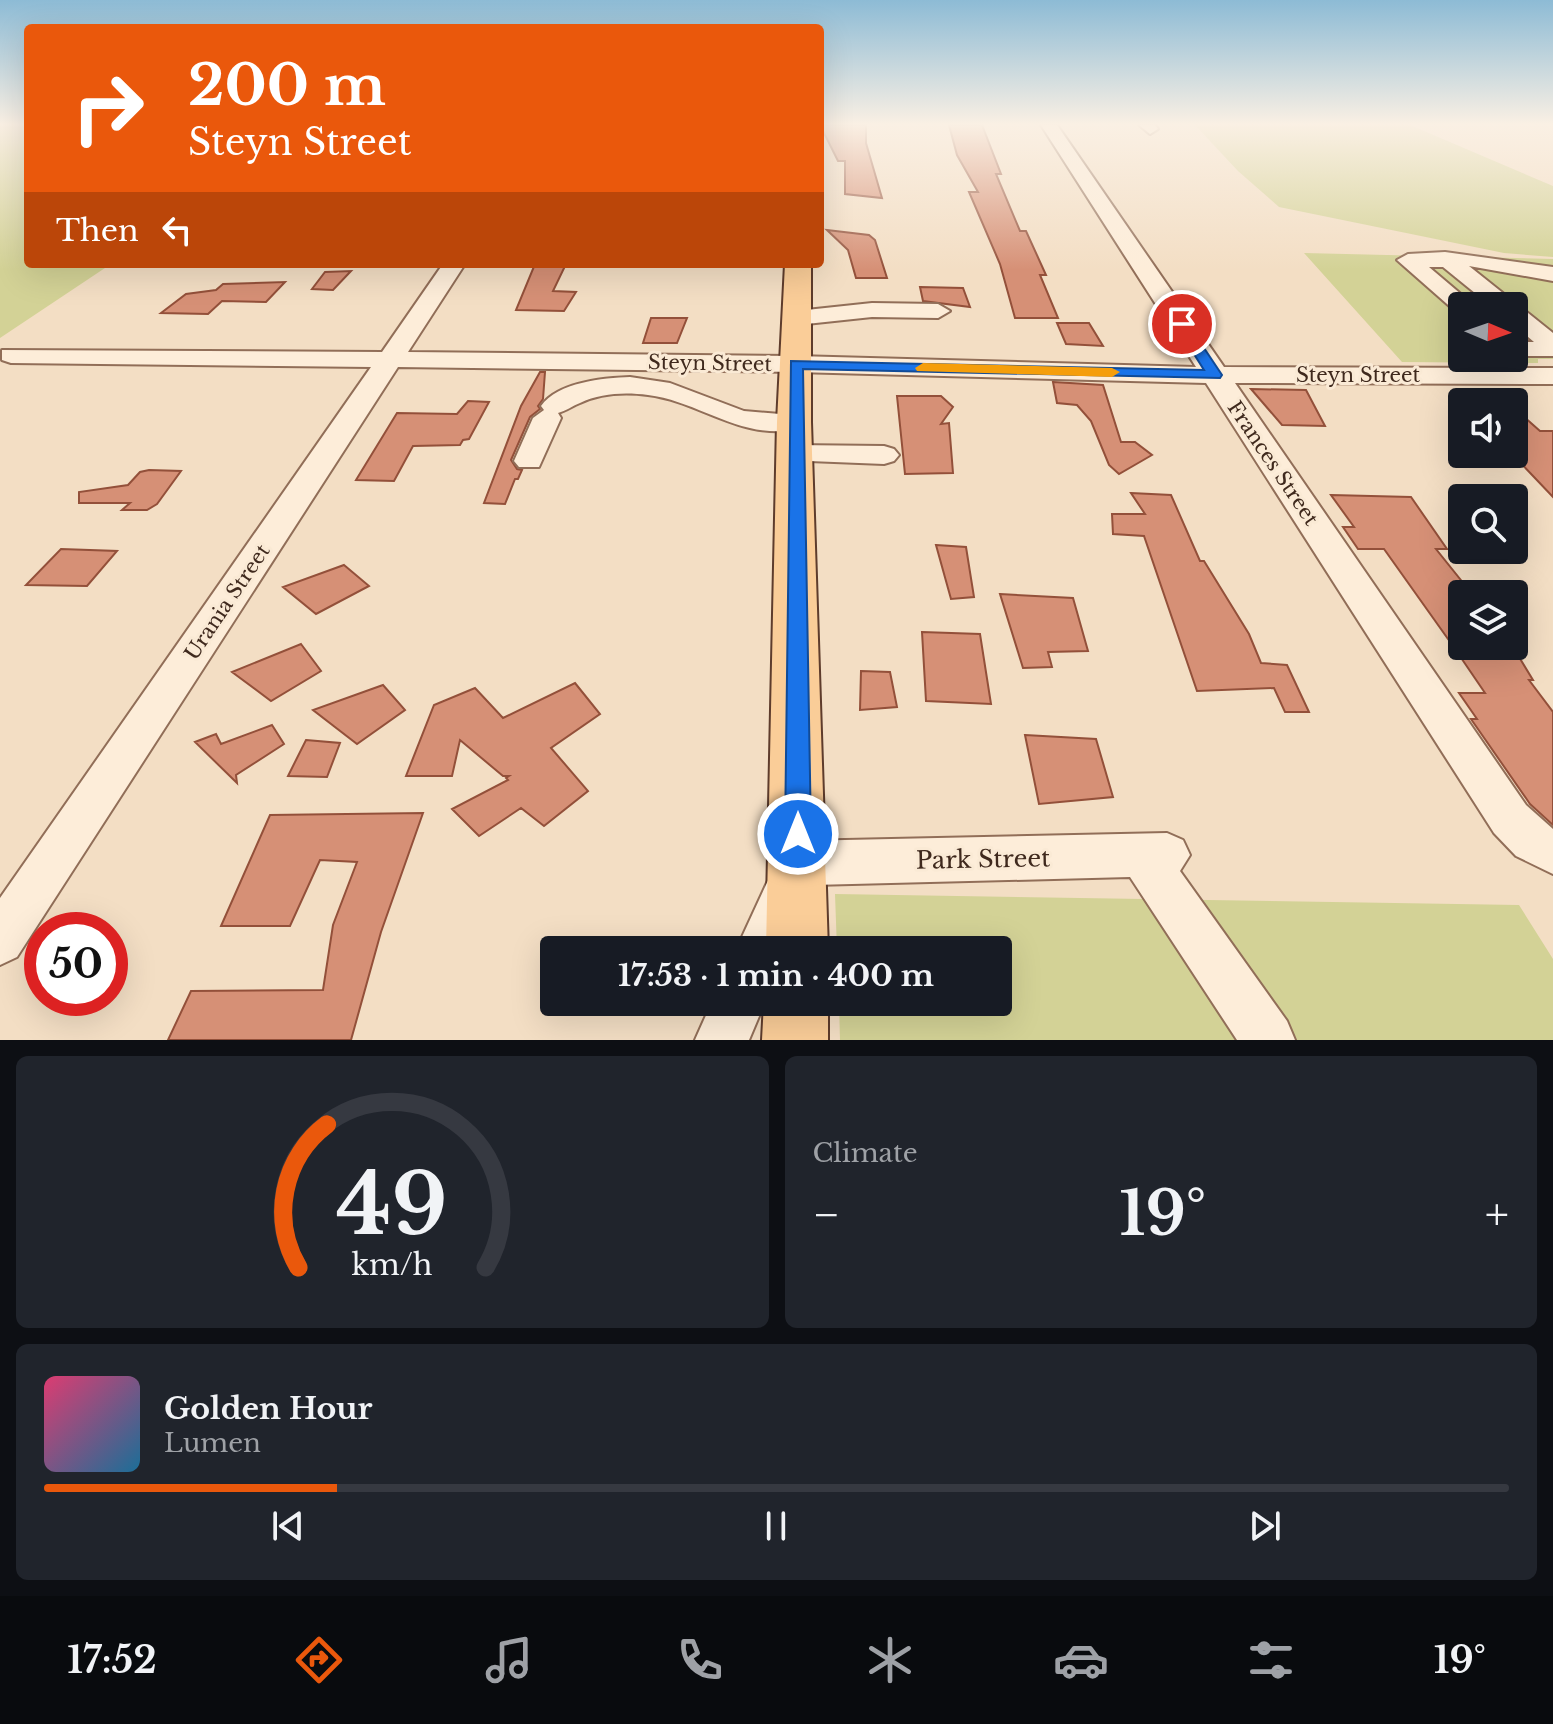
<!DOCTYPE html>
<html lang="en">
<head>
<meta charset="utf-8">
<style>
  :root { --surface:#171b24; --page:#20242c; --text:#f1f3f6; --muted:#9ea1a6; --line:#363941; --accent:#ea580c }
  body { margin:0; font-family:"Libre Baskerville",serif; background:var(--page); color:var(--text); height:100vh; display:flex; flex-direction:column; font-size:30px; white-space:nowrap }
  * { box-sizing:border-box; margin:0 }
  p { font-size:26px; color:var(--muted) }
  .icon { flex:none; width:44px; height:44px; fill:none; stroke:currentColor; stroke-width:2; stroke-linecap:round; stroke-linejoin:round }
  .map { position:relative; height:1040px; overflow:hidden }
  .panel { display:flex; flex-direction:column; gap:16px; padding:16px; background:#0d0f14; flex:1 }
  .panel>* { flex:none }
  .top-card { position:absolute; left:24px; top:24px; width:800px; height:244px; border-radius:8px; box-shadow:0 8px 32px #0002; background:#ea580c; color:#fff; overflow:hidden }
  .needle { width:52px; rotate:92deg }
  .buttons { position:absolute; left:1448px; top:292px; display:grid; gap:16px }
  .buttons a { display:grid; place-items:center; width:80px; height:80px; border-radius:8px; background:var(--surface); box-shadow:0 8px 32px #0002; font-size:40px }
  .speed { position:absolute; left:24px; top:912px; display:flex; gap:16px; font-size:40px; font-weight:700; text-align:center }
  .speed>* { display:grid; place-content:center; width:104px; height:104px; border-radius:50%; background:var(--surface); box-shadow:0 8px 32px #0002; line-height:1 }
  .speed .limit { border:12px solid #d22; background:#fff; color:#111 }
  .pin { position:absolute; display:grid; place-items:center; width:68px; height:68px; color:#fff; margin:-34px; border:4px solid #fff; border-radius:50%; box-shadow:0 2px 8px #0007 }
  .me { position:absolute; width:88px; margin:-44px; rotate:0deg; stroke-linejoin:round; filter:drop-shadow(0 0 6px #0008) }
  .turn { display:flex; align-items:center; gap:28px; height:168px; padding:0 32px; font-size:36px }
  .turn .icon { width:104px; height:104px; stroke-width:2.5 }
  .turn b { display:block; font-size:56px; line-height:68px }
  .then { display:flex; align-items:center; height:76px; padding:0 32px; background:#0003; gap:16px; font-size:30px }
  .big { font-size:60px; font-weight:800; line-height:1.1 }
  .panel .tile { flex:1; display:flex; flex-direction:column; justify-content:center; gap:12px; min-width:0; padding:0 28px; border-radius:12px; background:var(--page) }
  .panel .dial { align-items:center; gap:0 }
  .dial svg { height:208px; overflow:visible; fill:none; stroke:var(--line); stroke-width:7; stroke-linecap:round; text-anchor:middle }
  .dial text { fill:var(--text); stroke:none }
  .song { display:flex; align-items:center; gap:24px }
  .cover { width:96px; height:96px; border-radius:12px; background:linear-gradient(135deg,hsl(340 70% 55%),hsl(200 70% 35%)) }
  .played { height:8px; border-radius:4px; background:linear-gradient(90deg,var(--accent) 20%,var(--line) 20%) }
  .keys { display:flex; justify-content:space-around; direction:ltr }
  .heat { display:flex; justify-content:space-between; align-items:center; font-size:44px; direction:ltr }
  .panel .tiles { flex:1; display:grid; gap:16px; grid-template-columns:1fr 1fr }
  .tile:last-child { grid-column:span 2 }
  .trip { position:absolute; left:540px; top:936px; width:472px; height:80px; border-radius:8px; background:var(--surface); box-shadow:0 8px 32px #0002; font-weight:800; line-height:80px; text-align:center }
  .tab-bar { display:flex; height:128px; justify-content:space-around; align-items:center; background:#090b0e; color:var(--muted) }
  .tab-bar .icon { width:56px; height:56px }
  .tab-bar .active { color:var(--accent) }
  .tab-bar b { font-size:36px; color:var(--text) }
  .map>svg:first-child { display:block }
</style>
</head>
<body>
<div class="map">
<svg width="1553" height="1040" viewBox="0 0 1553 1040">
  <rect width="100%" height="100%" fill="#f3dec4"/>
  <path fill="#d3d296" fill-rule="evenodd" d="M 0,125 L 28,125 L 28,264 L 111,264 L 0,338 Z
    M 1195,125 L 1410,125 L 1553,186 L 1553,257 L 1504,253 L 1279,207 L 1238,171 Z
    M 1304,253 L 1553,259 L 1553,359 L 1538,359 L 1538,363 L 1402,362 ZM 1462,306 L 1514,306 L 1514,358 L 1462,358 Z
    M 835,894 L 1519,905 L 1553,959 L 1553,1040 L 840,1040 L 839,1002 L 998,1002 L 998,950 L 837,950 Z"/>
  <path fill="#d69076" stroke="#93503a" stroke-width="2" d="M 820,125 L 866,125 L 866,143 L 882,198 L 845,194 L 845,161 L 838,161 Z
    M 949,125 L 982,125 L 1001,174 L 996,174 L 1020,231 L 1026,231 L 1046,275 L 1040,275 L 1058,318 L 1015,318 L 1000,264 L 969,192 L 978,192 L 957,155 Z
    M 827,230 L 869,235 L 875,240 L 887,278 L 856,278 L 848,250 Z
    M 535,264 L 566,264 L 553,291 L 576,292 L 564,311 L 516,310 Z
    M 351,271 L 333,290 L 312,289 L 325,272 Z
    M 285,282 L 266,302 L 222,301 L 208,314 L 161,313 L 186,294 L 216,290 L 223,284 Z
    M 920,287 L 963,288 L 970,307 L 923,301 Z
    M 651,318 L 687,318 L 677,343 L 643,343 Z
    M 1057,323 L 1089,323 L 1103,346 L 1066,344 Z
    M 540,372 L 545,372 L 543,399 L 538,406 L 540,409 L 530,417 L 511,460 L 517,469 L 522,470 L 518,479 L 515,479 L 505,504 L 484,503 L 521,406 Z
    M 1053,382 L 1103,385 L 1121,442 L 1135,442 L 1152,455 L 1119,474 L 1109,465 L 1091,421 L 1077,405 L 1057,403 Z
    M 1251,389 L 1306,390 L 1325,426 L 1282,425 Z
    M 897,396 L 941,396 L 953,407 L 941,424 L 949,423 L 953,473 L 905,474 Z
    M 468,401 L 489,402 L 469,439 L 463,440 L 460,445 L 413,446 L 394,481 L 356,480 L 397,413 L 457,414 Z
    M 1514,408 L 1540,431 L 1553,431 L 1553,497 L 1514,456 Z
    M 149,470 L 181,471 L 157,504 L 147,510 L 122,510 L 130,503 L 79,503 L 79,492 L 128,485 L 140,472 Z
    M 1131,493 L 1171,495 L 1200,561 L 1204,561 L 1249,634 L 1261,663 L 1287,665 L 1309,712 L 1285,712 L 1274,688 L 1197,691 L 1144,536 L 1113,534 L 1112,514 L 1145,514 Z
    M 1331,495 L 1411,497 L 1447,549 L 1436,549 L 1472,594 L 1462,594 L 1462,646 L 1501,646 L 1509,657 L 1519,657 L 1533,680 L 1529,680 L 1553,712 L 1553,825 L 1530,804 L 1471,719 L 1477,719 L 1459,693 L 1485,693 L 1453,646 L 1384,549 L 1358,549 L 1343,527 L 1354,527 Z
    M 936,545 L 966,547 L 974,597 L 951,599 Z
    M 61,549 L 117,551 L 87,586 L 26,585 Z
    M 344,565 L 369,586 L 316,614 L 283,587 Z
    M 1000,594 L 1073,598 L 1088,651 L 1048,652 L 1052,667 L 1023,668 Z
    M 922,632 L 980,634 L 991,704 L 926,701 Z
    M 301,644 L 321,671 L 271,701 L 232,672 Z
    M 861,671 L 890,672 L 897,707 L 860,710 Z
    M 575,683 L 600,714 L 551,748 L 588,791 L 544,826 L 521,808 L 479,836 L 452,809 L 508,780 L 506,778 L 509,776 L 503,776 L 460,740 L 452,776 L 406,776 L 434,705 L 475,688 L 503,718 Z
    M 383,685 L 405,710 L 357,744 L 313,710 Z
    M 272,725 L 284,744 L 236,775 L 237,783 L 195,742 L 216,734 L 221,744 Z
    M 1025,735 L 1096,739 L 1113,797 L 1039,804 Z
    M 306,740 L 340,743 L 327,777 L 288,776 Z
    M 423,813 L 381,932 L 351,1040 L 168,1040 L 191,991 L 323,990 L 333,925 L 357,862 L 320,860 L 290,926 L 221,926 L 270,815 Z"/>
  <g fill="none" stroke-linecap="round" stroke-linejoin="round">
    <g stroke="#916e58" stroke-width="4">
      <path id="minor" d="M 1041,125 L 1057,125 L 1224,367 L 1553,368 L 1553,384 L 1235,383 L 1526,805 L 1553,829 L 1553,874 L 1516,856 L 1494,833 L 1206,383 L 796,372 L 398,367 L 17,957 L 0,965 L 0,898 L 371,367 L 11,363 L 2,360 L 2,350 L 382,352 L 443,264 L 465,264 L 408,352 L 796,356 L 1196,367 Z
        M 1139,125 L 1155,125 L 1158,129 L 1150,134 Z
        M 1445,252 L 1553,267 L 1553,281 L 1469,266 L 1553,333 L 1553,356 L 1514,356 L 1514,342 L 1534,342 L 1514,325 L 1514,306 L 1491,306 L 1443,267 L 1429,267 L 1475,306 L 1462,306 L 1462,313 L 1455,311 L 1397,260 L 1408,254 Z
        M 872,303 L 938,304 L 950,311 L 938,318 L 872,317 L 797,325 L 785,318 L 797,311 Z
        M 630,377 L 670,383 L 744,411 L 804,416 L 808,422 L 804,428 C 742,443 703,402 648,395 C 625,392 601,393 580,403 C 572,406 566,411 558,413 L 561,418 L 539,467 L 519,467 L 514,461 L 533,418 L 544,410 L 541,406 C 558,382 603,378 630,377 Z
        M 794,445 L 884,446 L 894,449 L 899,455 L 894,461 L 884,464 L 784,460 L 779,454 L 784,448 Z
        M 1167,833 L 1183,840 L 1190,855 L 1180,871 L 1287,1021 L 1295,1040 L 1237,1040 L 1130,877 L 813,885 L 786,950 L 736,950 L 783,848 L 799,841 Z
        M 712,1002 L 765,1002 L 749,1040 L 695,1040 Z"/>
    </g>
    <g stroke="#5e3c2c" stroke-width="4">
      <path id="major" d="M 785,264 L 811,264 L 811,422 L 828,950 L 766,950 L 777,422 Z
        M 764,1002 L 828,1002 L 828,1040 L 762,1040 Z"/>
    </g>
    <use href="#minor" fill="#fdedd9" fill-rule="evenodd"/>
    <use href="#major" fill="#facd98" fill-rule="evenodd"/>
  </g>
  <linearGradient id="sky" x2="0" y2="1"><stop stop-color="#8dbbd5"/><stop offset="0.46" stop-color="#faf0e4"/><stop offset="1" stop-color="#faf0e4" stop-opacity="0"/></linearGradient>
  <rect width="1553" height="270" fill="url(#sky)"/>
  <path fill="#1a73e8" stroke="#114b97" stroke-width="2" d="M 1177,321 L 1186,321 L 1222,375 L 1220,378 L 803,369 L 811,834 L 807,842 L 798,846 L 789,842 L 785,834 L 791,361 L 1204,370 L 1175,324 Z"/>
  <path fill="#f59e0b" d="M 923,363 L 1112,368 L 1120,372 L 1112,377 L 917,371 L 915,368 Z"/>
  <g text-anchor="middle" dominant-baseline="central" stroke-width="6" stroke-linejoin="round" paint-order="stroke">
    <g font-size="20" fill="#3f291d" stroke="#faead5">
      <text transform="translate(710 363) rotate(1)">Steyn Street</text>
      <text x="1358" y="375">Steyn Street</text>
      <text transform="translate(1273 463) rotate(56)">Frances Street</text>
      <text transform="translate(227 602) rotate(-56)">Urania Street</text>
    </g>
    <g font-size="24" fill="#3f291d" stroke="#faead5">
      <text transform="translate(983 859) rotate(-1)">Park Street</text>
    </g>
  </g>
</svg>
<div class="buttons">
<a><svg class="needle" viewBox="-14 -14 28 28"><path d="M0-13l5 13h-10z" fill="#e53935"/><path d="M0 13l5-13h-10z" fill="#9ea1a6"/></svg></a>
<a><svg class="icon" aria-label="sound" viewBox="0 0 24 24"><path d="M4 9h4l5-4v14l-5-4H4zM17 9q2 3 0 6"/></svg></a>
<a><svg class="icon" aria-label="search" viewBox="0 0 24 24"><circle cx="10" cy="10" r="6"/><path d="M15 15l6 6"/></svg></a>
<a><svg class="icon" aria-label="layers" viewBox="0 0 24 24"><path d="M12 4l9 5-9 5-9-5zM3 14l9 5 9-5"/></svg></a>
</div>
<div class="speed"><div class="limit">50</div></div>
<div class="pin" style="left:1182px;top:324px;background:#d93025"><svg class="icon" aria-label="arrive" viewBox="0 0 24 24"><path d="M6 21V4h12l-3 4 3 4H6"/></svg></div>
<svg class="me" style="left:798px;top:834px" viewBox="-20 -20 40 40"><circle r="17" fill="#1a73e8" stroke="#fff" stroke-width="3"/><path d="M0-11L8 9 0 5-8 9z" fill="#fff"/></svg>
<div class="trip">17:53 · 1 min · 400 m</div>
<div class="top-card">
<div class="turn"><svg class="icon" aria-label="right" viewBox="0 0 24 24"><path d="M7 20v-9h11M14 6l5 5-5 5"/></svg><div><b>200 m</b>Steyn Street</div></div>
<div class="then">Then<svg class="icon" aria-label="left" viewBox="0 0 24 24"><path d="M17 20v-9H6M10 6l-5 5 5 5"/></svg></div>
</div>
</div>
<section class="panel">
<div class="tiles">
<div class="tile dial"><svg viewBox="0 0 100 80">
<path d="M14 69A42 42 0 1 1 86 69"/>
<path d="M14 69A42 42 0 0 1 25 14" stroke="#ea580c"/>
<text x="50" y="56" font-size="32" font-weight="700">49</text>
<text x="50" y="72" font-size="11">km/h</text>
</svg></div>
<div class="tile"><p>Climate</p>
<div class="heat"><a>−</a><b class="big">19°</b><a>+</a></div>
</div>
<div class="tile">
<div class="song"><i class="cover"></i><div><b>Golden Hour</b><p>Lumen</p></div></div>
<div class="played"></div>
<div class="keys"><svg class="icon" aria-label="previous" viewBox="0 0 24 24"><path d="M18 5L8 12l10 7zM5 5v14"/></svg><svg class="icon" aria-label="pause" viewBox="0 0 24 24"><path d="M8 5v14M16 5v14"/></svg><svg class="icon" aria-label="next" viewBox="0 0 24 24"><path d="M6 5l10 7-10 7zM19 5v14"/></svg></div>
</div>
</div>
</section>
<nav class="tab-bar">
<b>17:52</b>
<svg class="icon active" aria-label="directions" viewBox="0 0 24 24"><path d="M12 3l9 9-9 9-9-9zM9 14v-3h6M13 9l2 2-2 2"/></svg>
<svg class="icon" aria-label="music" viewBox="0 0 24 24"><path d="M9 18V5l10-2v13"/><circle cx="6" cy="18" r="3"/><circle cx="16" cy="16" r="3"/></svg>
<svg class="icon" aria-label="phone" viewBox="0 0 24 24"><path d="M5 4h4l2 5-3 2q2 4 5 5l2-3 5 2v4C11 20 4 13 5 4z"/></svg>
<svg class="icon" aria-label="climate" viewBox="0 0 24 24"><path d="M12 3v18M4 7l16 10M4 17L20 7"/></svg>
<svg class="icon" aria-label="car" viewBox="0 0 24 24"><path d="M5 17H2v-5l4-1 3-4h7l3 4 3 1v5h-3M9 17h6M6 11h13"/><circle cx="7" cy="17" r="2"/><circle cx="17" cy="17" r="2"/></svg>
<svg class="icon" aria-label="filters" viewBox="0 0 24 24"><path d="M4 7h16M4 17h16"/><circle cx="9" cy="7" r="2"/><circle cx="15" cy="17" r="2"/></svg>
<b>19°</b>
</nav>
</body>
</html>
